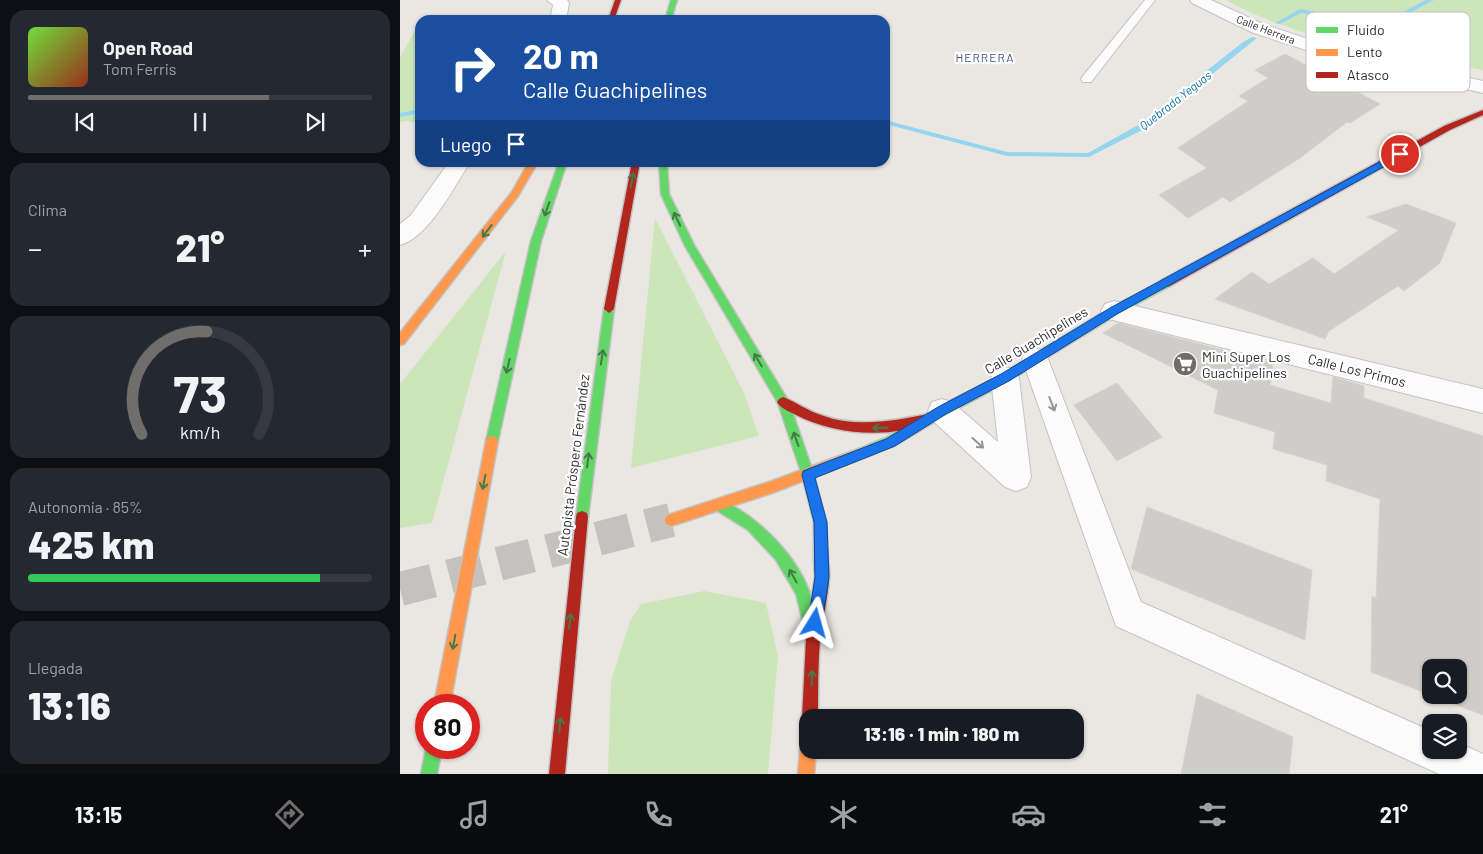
<!DOCTYPE html>
<html lang="es">
<head>
<meta charset="utf-8">
<style>
  :root { --surface:#171b24; --page:#242831; --text:#f1f3f6; --muted:#9ea1a6; --line:#363941; --accent:#6f6e6c }
  body { margin:0; font-family:Barlow,sans-serif; background:var(--page); color:var(--text); height:100vh; display:flex; flex-direction:column; font-size:19px; white-space:nowrap }
  * { box-sizing:border-box; margin:0 }
  p { font-size:16px; color:var(--muted) }
  .icon { flex:none; width:28px; height:28px; fill:none; stroke:currentColor; stroke-width:2; stroke-linecap:round; stroke-linejoin:round }
  .map { position:relative; flex:1; overflow:hidden }
  .drawer { display:flex; flex-direction:column; gap:10px; padding:10px; background:#0d0f14; width:400px }
  .drawer>* { flex:none }
  .top-card { position:absolute; left:15px; top:15px; width:475px; height:152px; border-radius:15px; box-shadow:0 1px 4px #0004; background:#1a4fa0; color:#fff; overflow:hidden }
  .buttons { position:absolute; left:1022px; top:659px; display:grid; gap:10px }
  .buttons a { display:grid; place-items:center; width:45px; height:45px; border-radius:10px; background:var(--surface); box-shadow:0 1px 4px #0004; font-size:25px }
  .speed { position:absolute; left:15px; top:694px; display:flex; gap:10px; font-size:25px; font-weight:700; text-align:center }
  .speed>* { display:grid; place-content:center; width:65px; height:65px; border-radius:50%; background:var(--surface); box-shadow:0 1px 4px #0004; line-height:1 }
  .speed .limit { border:8px solid #d22; background:#fff; color:#111 }
  .pin { position:absolute; display:grid; place-items:center; width:42px; height:42px; color:#fff; margin:-21px; border:2px solid #fff; border-radius:50%; box-shadow:0 1px 5px #0007 }
  .me { position:absolute; width:55px; margin:-28px; rotate:8deg; stroke-linejoin:round; filter:drop-shadow(0 0 4px #0008) }
  .turn { display:flex; align-items:center; gap:18px; height:105px; padding:0 25px; font-size:22px }
  .turn .icon { width:65px; height:65px; stroke-width:2.5 }
  .turn b { display:block; font-size:35px; line-height:42px }
  .then { display:flex; align-items:center; height:48px; padding:0 25px; background:#0003; gap:10px; font-size:19px }
  .big { font-size:38px; font-weight:800; line-height:1.1 }
  .drawer .widget { flex:1; display:flex; flex-direction:column; justify-content:center; gap:8px; min-width:0; padding:0 18px; border-radius:15px; background:var(--page) }
  .drawer .dial { align-items:center; gap:0 }
  .dial svg { height:130px; overflow:visible; fill:none; stroke:var(--line); stroke-width:7; stroke-linecap:round; text-anchor:middle }
  .dial text { fill:var(--text); stroke:none }
  .song { display:flex; align-items:center; gap:15px }
  .cover { width:60px; height:60px; border-radius:8px; background:linear-gradient(135deg,hsl(100 70% 55%),hsl(10 70% 35%)) }
  .played { height:5px; border-radius:2px; background:linear-gradient(90deg,var(--accent) 70%,var(--line) 70%) }
  .keys { display:flex; justify-content:space-around; direction:ltr }
  .heat { display:flex; justify-content:space-between; align-items:center; font-size:28px; direction:ltr }
  .charge { height:8px; border-radius:4px; background:linear-gradient(90deg,#34c759 85%,var(--line) 0) }
  .trip { position:absolute; left:399px; top:709px; width:285px; height:50px; border-radius:15px; background:var(--surface); box-shadow:0 1px 4px #0004; font-weight:800; line-height:50px; text-align:center }
  .dock { display:flex; height:80px; justify-content:space-around; align-items:center; background:#090b0e; color:var(--muted) }
  .dock .icon { width:35px; height:35px }
  .dock .active { color:var(--accent) }
  .dock b { font-size:22px; color:var(--text) }
  main { display:flex; flex:1; min-height:0 }
  .map>svg:first-child { display:block }
</style>
</head>
<body>
<main>
<section class="drawer">
<div class="widget">
<div class="song"><i class="cover"></i><div><b>Open Road</b><p>Tom Ferris</p></div></div>
<div class="played"></div>
<div class="keys"><svg class="icon" aria-label="previous" viewBox="0 0 24 24"><path d="M18 5L8 12l10 7zM5 5v14"/></svg><svg class="icon" aria-label="pause" viewBox="0 0 24 24"><path d="M8 5v14M16 5v14"/></svg><svg class="icon" aria-label="next" viewBox="0 0 24 24"><path d="M6 5l10 7-10 7zM19 5v14"/></svg></div>
</div>
<div class="widget"><p>Clima</p>
<div class="heat"><a>−</a><b class="big">21°</b><a>+</a></div>
</div>
<div class="widget dial"><svg viewBox="0 0 100 80">
<path d="M14 69A42 42 0 1 1 86 69"/>
<path d="M14 69A42 42 0 0 1 54 6" stroke="#6f6e6c"/>
<text x="50" y="56" font-size="32" font-weight="700">73</text>
<text x="50" y="72" font-size="11">km/h</text>
</svg></div>
<div class="widget"><p>Autonomía · 85%</p><b class="big">425 km</b><div class="charge"></div></div>
<div class="widget"><p>Llegada</p><b class="big">13:16</b></div>
</section>
<div class="map">
<svg width="1083" height="774" viewBox="0 0 1083 774">
  <rect width="100%" height="100%" fill="#eae7e2"/>
  <path fill="#cce6ba" d="M 826,0 L 1083,0 L 1083,70 C 995,55 905,43 826,0 Z
    M 20,21 L 20,124 L 7,121 L 0,122 L 0,58 Z
    M 255,218 L 344,393 L 359,436 L 231,468 Z
    M 106,251 L 32,523 L 0,528 L 0,384 Z
    M 304,591 L 366,603 L 378,656 L 368,774 L 208,774 L 211,681 L 230,621 L 241,604 Z"/>
  <g fill="none" stroke-linecap="round" stroke-linejoin="round">
    <path fill="#95d6ee" fill-rule="evenodd" d="M 1026,0 L 1034,0 L 983,27 L 901,13 L 880,24 L 875,23 L 900,9 L 982,23 Z
      M 852,37 L 857,38 L 744,129 L 689,157 L 607,156 L 485,124 L 485,120 L 607,152 L 688,153 L 738,125 L 843,42 Z
      M 20,109 L 20,113 L 0,117 L 0,113 Z"/>
  </g>
  <path fill="#cfcdc9" stroke="#d5d3ce" fill-rule="evenodd" d="M 885,54 L 980,104 L 950,123 L 947,122 L 900,158 L 830,202 L 823,197 L 788,218 L 759,195 L 807,168 L 778,148 L 848,101 L 839,96 L 868,78 L 855,70 Z
    M 1006,204 L 1056,223 L 1040,263 L 1004,291 L 998,286 L 929,331 L 925,339 L 815,299 L 852,272 L 869,284 L 913,258 L 934,274 L 999,230 L 967,217 Z
    M 718,323 L 873,363 L 870,385 L 931,403 L 933,377 L 964,386 L 964,398 L 1083,436 L 1083,715 L 971,672 L 972,596 L 976,598 L 980,499 L 926,481 L 927,465 L 873,449 L 875,432 L 814,413 L 818,390 L 703,333 ZM 1031,668 L 1059,668 L 1059,695 L 1031,695 Z
    M 717,383 L 762,437 L 717,461 L 674,405 Z
    M 747,507 L 912,570 L 905,640 L 731,569 Z
    M 797,694 L 893,737 L 889,774 L 781,774 Z"/>
  <g fill="none" stroke-linecap="round" stroke-linejoin="round">
    <path stroke="#c4c2be" stroke-width="34" stroke-dasharray="34 17" stroke-linecap="butt" d="M 0,589 L 271,520"/>
    <g stroke="#c4c3c3" stroke-width="2">
      <path id="lane" d="M 745,0 L 755,0 L 691,82 L 683,82 L 681,79 L 683,76 Z"/>
    </g>
    <g stroke="#c4c3c3" stroke-width="2">
      <path id="street" d="M 147,0 L 167,0 L 169,3 L 166,20 L 150,20 L 153,5 Z
        M 790,0 L 811,0 L 863,24 L 935,48 L 1083,81 L 1083,93 L 924,56 L 851,32 L 792,3 Z
        M 49,162 L 70,162 C 54,187 29,237 0,245 L 0,224 L 11,215 Z
        M 714,301 L 1083,389 L 1083,413 L 705,318 L 701,311 L 705,304 Z
        M 635,348 L 644,351 L 648,359 L 741,602 L 1031,731 L 1031,750 L 1059,750 L 1059,743 L 1083,754 L 1083,774 L 1039,774 L 716,626 L 622,359 L 626,351 Z
        M 605,367 L 615,370 L 619,378 L 631,477 L 627,487 L 616,491 L 605,487 L 532,420 L 528,411 L 532,402 L 542,399 L 552,402 L 598,442 L 591,378 L 595,370 Z"/>
    </g>
    <g stroke="#c4c3c3" stroke-width="3">
      <path id="fast" d="M 271,0 L 277,0 L 271,20 L 265,20 Z
        M 159,162 L 167,162 L 141,241 L 98,441 L 96,445 L 92,446 L 88,445 L 86,441 L 131,241 Z
        M 259,162 L 267,162 L 269,194 L 294,245 L 389,402 L 414,475 L 426,522 L 428,559 L 426,564 L 421,566 L 416,564 L 414,559 L 414,522 L 402,475 L 378,403 L 285,246 L 261,194 Z
        M 766,279 L 771,283 L 770,286 L 718,314 L 609,381 L 546,415 L 494,446 L 472,454 L 468,453 L 466,449 L 468,445 L 486,438 L 538,407 L 601,375 L 710,308 Z
        M 209,305 L 214,309 L 188,517 L 187,521 L 182,523 L 177,521 L 176,517 L 204,309 Z
        M 320,500 C 356,514 396,555 409,591 C 412,602 414,614 417,625 L 415,630 L 410,632 L 405,630 L 396,594 L 376,560 L 348,530 L 316,510 L 314,506 L 316,502 Z
        M 26,748 L 42,748 L 37,774 L 21,774 Z"/>
    </g>
    <g stroke="#c4c3c3" stroke-width="3">
      <path id="slow" d="M 129,162 L 138,162 L 118,196 L 4,344 L 0,345 L 0,333 L 112,192 Z
        M 92,436 L 96,437 L 98,441 L 50,705 L 34,705 L 86,441 L 88,437 Z
        M 472,444 L 476,445 L 478,449 L 476,453 L 372,493 L 271,526 L 266,524 L 265,520 L 266,516 L 271,514 L 372,481 Z
        M 408,742 L 408,750 L 416,750 L 414,774 L 398,774 L 400,750 L 403,745 Z"/>
    </g>
    <g stroke="#c4c3c3" stroke-width="3">
      <path id="jam" d="M 215,0 L 221,0 L 214,20 L 208,20 Z
        M 1083,110 L 1083,115 L 1050,130 L 770,286 L 766,287 L 761,283 L 762,280 L 1044,126 Z
        M 232,162 L 240,162 L 214,309 L 209,313 L 204,309 Z
        M 383,397 C 396,402 408,411 421,415 C 456,428 493,421 528,414 L 532,415 L 534,419 L 532,423 C 489,438 437,436 396,415 C 390,412 380,408 377,402 L 379,399 Z
        M 182,511 L 187,513 L 188,517 L 165,774 L 149,774 L 176,517 L 177,513 Z
        M 421,552 L 426,554 C 435,577 422,615 420,639 C 418,665 418,691 418,718 L 408,718 L 408,725 L 405,723 L 402,718 L 406,638 L 415,577 L 414,559 L 416,554 Z"/>
    </g>
    <use href="#lane" fill="#fcfbfb" fill-rule="evenodd"/>
    <use href="#street" fill="#fcfbfb" fill-rule="evenodd"/>
    <use href="#fast" fill="#63d668" fill-rule="evenodd"/>
    <use href="#slow" fill="#ff974d" fill-rule="evenodd"/>
    <use href="#jam" fill="#b3261e" fill-rule="evenodd"/>
  </g>
  <defs><path id="oneway-shaft" d="M-6 0H5M1.5-3L5.5 0L1.5 3" fill="none" stroke-width="1.6" stroke-linecap="round" stroke-linejoin="round" transform="scale(1.25)"/></defs>
  <g stroke="#457948">
    <use href="#oneway-shaft" transform="translate(232 180) rotate(-79)"/>
    <use href="#oneway-shaft" transform="translate(147 209) rotate(109)"/>
    <use href="#oneway-shaft" transform="translate(277 219) rotate(-116)"/>
    <use href="#oneway-shaft" transform="translate(87 231) rotate(128)"/>
    <use href="#oneway-shaft" transform="translate(202 357) rotate(-81)"/>
    <use href="#oneway-shaft" transform="translate(358 360) rotate(-121)"/>
    <use href="#oneway-shaft" transform="translate(108 366) rotate(103)"/>
    <use href="#oneway-shaft" transform="translate(480 428) rotate(179)"/>
    <use href="#oneway-shaft" transform="translate(396 439) rotate(-109)"/>
    <use href="#oneway-shaft" transform="translate(188 460) rotate(-83)"/>
    <use href="#oneway-shaft" transform="translate(84 482) rotate(101)"/>
    <use href="#oneway-shaft" transform="translate(393 576) rotate(-119)"/>
    <use href="#oneway-shaft" transform="translate(170 621) rotate(-83)"/>
    <use href="#oneway-shaft" transform="translate(54 642) rotate(101)"/>
    <use href="#oneway-shaft" transform="translate(412 678) rotate(-88)"/>
    <use href="#oneway-shaft" transform="translate(160 725) rotate(-86)"/>
  </g>
  <g stroke="#949494">
    <use href="#oneway-shaft" transform="translate(652 404) rotate(69)"/>
    <use href="#oneway-shaft" transform="translate(578 443) rotate(42)"/>
  </g>
  <path fill="#1a73e8" stroke="#114b97" d="M 1000,151 L 1004,154 L 1003,156 L 717,314 L 609,381 L 546,414 L 495,446 L 415,478 L 427,522 L 429,577 L 422,623 L 420,628 L 415,630 L 410,628 L 408,623 L 415,577 L 414,522 L 402,475 L 403,471 L 486,439 L 538,407 L 601,374 L 710,308 Z"/>
  <defs>
    <g id="supermarket-disc" transform="scale(1.25)"><circle r="9.5" fill="#6f6e6c" stroke="#fff"/><path d="M-6-5.5h2.5l.6 2H6L4.5 2H-2.5L-4.4-4H-6ZM-1.5 3.2a1.3 1.3 0 1 0 .1 0ZM3 3.2a1.3 1.3 0 1 0 .1 0Z" fill="#fff"/></g>
  </defs>
  <g fill-rule="evenodd">
    <use href="#supermarket-disc" x="785" y="364"/>
  </g>
  <g text-anchor="middle" dominant-baseline="central" stroke-width="4.5" stroke-linejoin="round" paint-order="stroke">
    <g font-size="11" fill="#2d2d2d" stroke="#fff">
      <text transform="translate(866 29) rotate(21)">Calle Herrera</text>
    </g>
    <g font-size="12" letter-spacing="1" fill="#4b5480" stroke="#fff">
      <text x="585" y="57">HERRERA</text>
    </g>
    <g font-size="12" font-style="italic" fill="#096da4" stroke="#fff">
      <text transform="translate(775 100) rotate(-38)">Quebrada Yeguas</text>
    </g>
    <g font-size="14" fill="#2d2d2d" stroke="#fff">
      <text transform="translate(636 340) rotate(-31)">Calle Guachipelines</text>
      <text transform="translate(957 370) rotate(14)">Calle Los Primos</text>
      <text transform="translate(173 465) rotate(-83)">Autopista Próspero Fernández</text>
    </g>
    <g font-size="14" fill="#2d2d2d" stroke="#fff" text-anchor="start">
      <text x="802" y="356">Mini Super Los<tspan x="802" dy="16">Guachipelines</tspan></text>
    </g>
  </g>
  <rect x="906" y="12" width="164" height="80" rx="8" fill="#fff" stroke="#c0c0c0" stroke-width="1"/>
  <rect x="916" y="27" width="22" height="6" fill="#63d668"/>
  <rect x="916" y="49" width="22" height="7" fill="#ff974d"/>
  <rect x="916" y="72" width="22" height="6" fill="#b3261e"/>
  <g font-size="14" fill="#2d2d2d">
    <text x="947" y="35">Fluido</text>
    <text x="947" y="57">Lento</text>
    <text x="947" y="80">Atasco</text>
  </g>
</svg>
<div class="buttons">
<a><svg class="icon" aria-label="search" viewBox="0 0 24 24"><circle cx="10" cy="10" r="6"/><path d="M15 15l6 6"/></svg></a>
<a><svg class="icon" aria-label="layers" viewBox="0 0 24 24"><path d="M12 4l9 5-9 5-9-5zM3 14l9 5 9-5"/></svg></a>
</div>
<div class="speed"><div class="limit">80</div></div>
<div class="pin" style="left:1000px;top:154px;background:#d93025"><svg class="icon" aria-label="arrive" viewBox="0 0 24 24"><path d="M6 21V4h12l-3 4 3 4H6"/></svg></div>
<svg class="me" style="left:415px;top:623px" viewBox="-20 -20 40 40"><path d="M0-17L14 15 0 8-14 15z" fill="#1a73e8" stroke="#fff" stroke-width="4"/></svg>
<div class="trip">13:16 · 1 min · 180 m</div>
<div class="top-card">
<div class="turn"><svg class="icon" aria-label="right" viewBox="0 0 24 24"><path d="M7 20v-9h11M14 6l5 5-5 5"/></svg><div><b>20 m</b>Calle Guachipelines</div></div>
<div class="then">Luego<svg class="icon" aria-label="arrive" viewBox="0 0 24 24"><path d="M6 21V4h12l-3 4 3 4H6"/></svg></div>
</div>
</div>
</main>
<nav class="dock">
<b>13:15</b>
<svg class="icon active" aria-label="directions" viewBox="0 0 24 24"><path d="M12 3l9 9-9 9-9-9zM9 14v-3h6M13 9l2 2-2 2"/></svg>
<svg class="icon" aria-label="music" viewBox="0 0 24 24"><path d="M9 18V5l10-2v13"/><circle cx="6" cy="18" r="3"/><circle cx="16" cy="16" r="3"/></svg>
<svg class="icon" aria-label="phone" viewBox="0 0 24 24"><path d="M5 4h4l2 5-3 2q2 4 5 5l2-3 5 2v4C11 20 4 13 5 4z"/></svg>
<svg class="icon" aria-label="climate" viewBox="0 0 24 24"><path d="M12 3v18M4 7l16 10M4 17L20 7"/></svg>
<svg class="icon" aria-label="car" viewBox="0 0 24 24"><path d="M5 17H2v-5l4-1 3-4h7l3 4 3 1v5h-3M9 17h6M6 11h13"/><circle cx="7" cy="17" r="2"/><circle cx="17" cy="17" r="2"/></svg>
<svg class="icon" aria-label="filters" viewBox="0 0 24 24"><path d="M4 7h16M4 17h16"/><circle cx="9" cy="7" r="2"/><circle cx="15" cy="17" r="2"/></svg>
<b>21°</b>
</nav>
</body>
</html>
